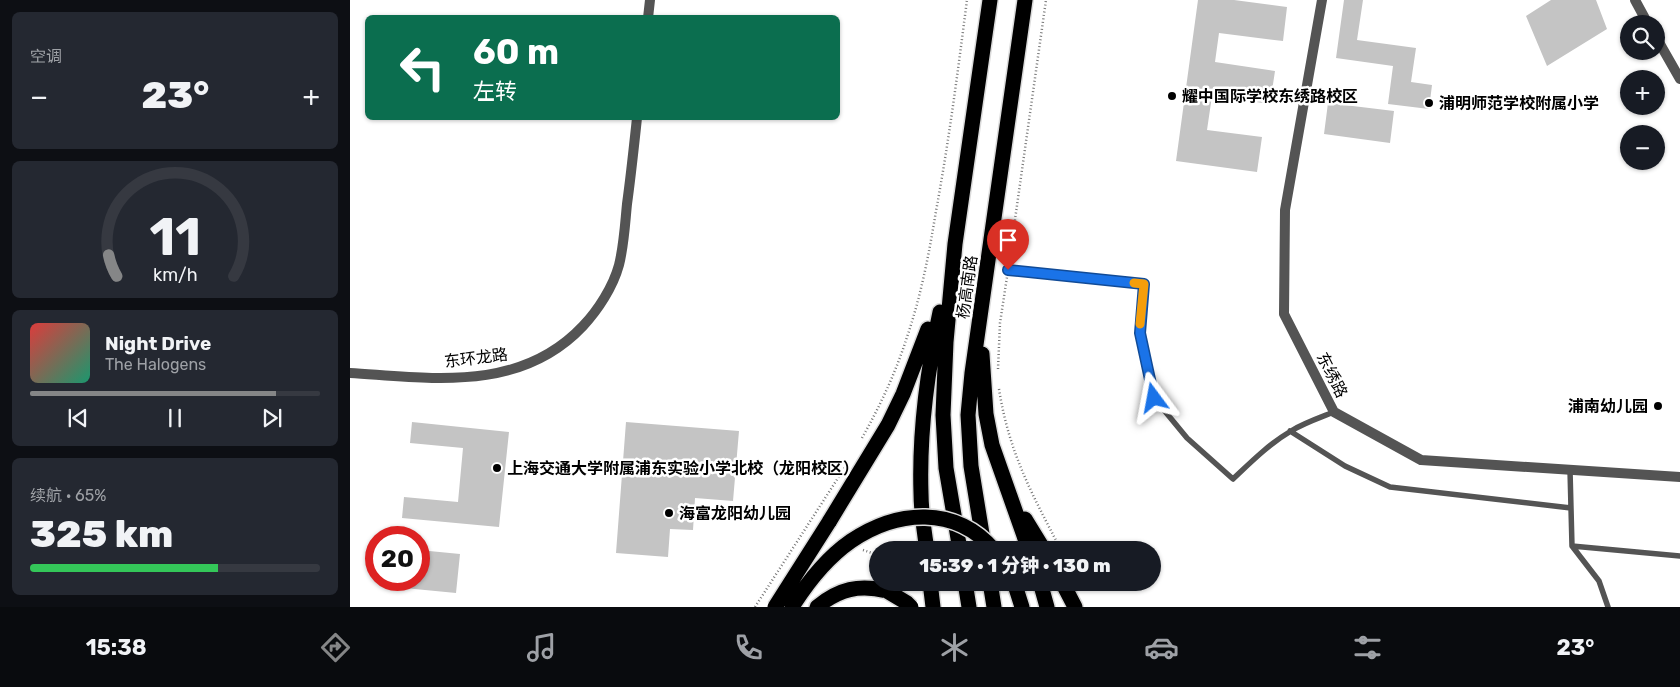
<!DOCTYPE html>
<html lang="zh">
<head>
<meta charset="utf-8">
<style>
  :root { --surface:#171b24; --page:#242831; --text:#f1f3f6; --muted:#9ea1a6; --line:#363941; --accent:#858687 }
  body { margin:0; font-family:Rubik,"Noto Sans SC",sans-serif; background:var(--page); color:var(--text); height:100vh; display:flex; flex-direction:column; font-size:19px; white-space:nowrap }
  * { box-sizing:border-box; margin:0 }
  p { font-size:16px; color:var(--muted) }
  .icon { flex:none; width:28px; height:28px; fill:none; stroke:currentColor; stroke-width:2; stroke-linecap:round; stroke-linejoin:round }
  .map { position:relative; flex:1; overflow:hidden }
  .panel { display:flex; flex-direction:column; gap:12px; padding:12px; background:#0d0f14; width:350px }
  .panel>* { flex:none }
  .guide { position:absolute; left:15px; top:15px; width:475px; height:105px; border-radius:8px; box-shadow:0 1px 4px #0004; background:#0b6e4f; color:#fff; overflow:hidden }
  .buttons { position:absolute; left:1270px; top:15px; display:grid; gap:10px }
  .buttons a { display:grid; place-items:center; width:45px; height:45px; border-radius:50%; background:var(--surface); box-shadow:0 1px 4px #0004; font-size:25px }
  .speed { position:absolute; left:15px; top:526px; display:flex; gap:10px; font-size:25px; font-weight:700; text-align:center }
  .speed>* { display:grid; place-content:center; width:65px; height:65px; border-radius:50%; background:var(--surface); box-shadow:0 1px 4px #0004; line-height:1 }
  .speed .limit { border:8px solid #d22; background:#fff; color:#111 }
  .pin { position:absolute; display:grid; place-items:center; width:42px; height:42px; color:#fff; margin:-51px -21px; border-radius:50% 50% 50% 0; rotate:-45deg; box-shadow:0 0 5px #0007 }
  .pin .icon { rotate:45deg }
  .me { position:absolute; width:55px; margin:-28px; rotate:347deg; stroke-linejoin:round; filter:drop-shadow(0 0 4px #0008) }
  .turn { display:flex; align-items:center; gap:18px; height:105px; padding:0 25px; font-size:22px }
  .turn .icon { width:65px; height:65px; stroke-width:2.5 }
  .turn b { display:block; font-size:35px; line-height:42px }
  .big { font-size:38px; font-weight:800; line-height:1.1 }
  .panel .tile { flex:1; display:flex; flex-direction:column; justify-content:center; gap:8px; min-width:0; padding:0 18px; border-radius:8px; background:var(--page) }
  .panel .dial { align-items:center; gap:0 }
  .dial svg { height:130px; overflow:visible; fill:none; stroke:var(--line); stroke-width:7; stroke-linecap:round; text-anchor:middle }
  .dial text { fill:var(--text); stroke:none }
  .song { display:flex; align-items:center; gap:15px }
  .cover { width:60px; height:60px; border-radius:8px; background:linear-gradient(135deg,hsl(0 70% 55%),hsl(160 70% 35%)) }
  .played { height:5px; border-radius:2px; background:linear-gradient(90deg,var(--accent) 85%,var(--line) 85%) }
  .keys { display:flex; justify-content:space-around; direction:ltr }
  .heat { display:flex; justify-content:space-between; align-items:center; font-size:28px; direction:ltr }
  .charge { height:8px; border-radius:4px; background:linear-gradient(90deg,#34c759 65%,var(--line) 0) }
  .trip { position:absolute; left:519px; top:541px; width:292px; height:50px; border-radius:25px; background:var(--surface); box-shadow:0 1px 4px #0004; font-weight:800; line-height:50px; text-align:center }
  .menu { display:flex; height:80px; justify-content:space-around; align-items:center; background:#090b0e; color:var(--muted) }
  .menu .icon { width:35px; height:35px }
  .menu .current { color:var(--accent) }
  .menu b { font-size:22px; color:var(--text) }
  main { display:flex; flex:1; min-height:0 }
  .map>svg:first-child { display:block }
</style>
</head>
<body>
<main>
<section class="panel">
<div class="tile"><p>空调</p>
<div class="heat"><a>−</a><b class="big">23°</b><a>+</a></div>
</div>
<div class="tile dial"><svg viewBox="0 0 100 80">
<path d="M14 69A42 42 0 1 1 86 69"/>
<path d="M14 69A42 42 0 0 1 9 56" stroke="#858687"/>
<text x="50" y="56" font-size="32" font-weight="700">11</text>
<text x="50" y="72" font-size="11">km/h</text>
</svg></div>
<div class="tile">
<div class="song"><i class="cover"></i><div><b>Night Drive</b><p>The Halogens</p></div></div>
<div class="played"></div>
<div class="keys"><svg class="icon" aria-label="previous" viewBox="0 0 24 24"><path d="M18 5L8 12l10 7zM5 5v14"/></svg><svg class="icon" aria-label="pause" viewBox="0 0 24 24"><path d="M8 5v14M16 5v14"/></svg><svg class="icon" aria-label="next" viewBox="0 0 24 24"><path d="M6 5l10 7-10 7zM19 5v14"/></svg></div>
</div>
<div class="tile"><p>续航 · 65%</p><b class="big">325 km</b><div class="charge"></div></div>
</section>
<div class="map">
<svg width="1330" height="607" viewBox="0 0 1330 607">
  <rect width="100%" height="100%" fill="#fff"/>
  <path fill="#c4c4c4" d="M 848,0 L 884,0 L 937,7 L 933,41 L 869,33 L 865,62 L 925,71 L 920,104 L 862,96 L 857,130 L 912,137 L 907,172 L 826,161 Z
    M 994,0 L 1013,0 L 1007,40 L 1066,48 L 1061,82 L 1082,85 L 1079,109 L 1038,104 L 1043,66 L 986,58 Z
    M 1201,0 L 1246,0 L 1257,29 L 1197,66 L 1176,16 Z
    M 978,103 L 1044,111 L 1040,143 L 974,134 Z
    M 62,422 L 159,432 L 149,527 L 52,518 L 54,497 L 108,502 L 113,448 L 60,443 Z
    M 276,422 L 389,431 L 383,501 L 345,498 L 343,530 L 320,529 L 318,557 L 266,553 Z
    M 69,550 L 110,554 L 106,593 L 44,587 L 44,580 L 69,580 Z"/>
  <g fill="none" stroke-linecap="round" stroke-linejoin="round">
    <g stroke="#dbdbdb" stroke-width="18">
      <path id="highway" d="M 632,354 L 636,414 L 642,445 L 679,550
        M 675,519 L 694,550
        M 479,522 L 538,425 L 553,394 L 578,329
        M 634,546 L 621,466 L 618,415 L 622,373 L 675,0
        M 577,550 C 574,531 571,512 571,493 C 569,432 577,372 590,312
        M 610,550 L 596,468 L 593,415 L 596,342 L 605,244 L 640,0
        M 580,582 L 583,607
        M 615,582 L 619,607
        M 640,582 L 644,607
        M 664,582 L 672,607
        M 690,582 L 697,607
        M 712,582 L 725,607
        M 467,607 C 489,589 509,584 537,591"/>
    </g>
    <path stroke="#767676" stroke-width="2.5" stroke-dasharray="1 2.5" stroke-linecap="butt" d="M 659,262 L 696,0
      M 648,369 L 650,323 L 657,277
      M 649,389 C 659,453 682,494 711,550
      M 512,438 C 530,406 546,372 557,337 C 571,296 579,254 586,211 C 599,141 608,70 617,0
      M 513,550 L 528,555
      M 563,583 L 564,582
      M 405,607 L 497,464"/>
    <path stroke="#545454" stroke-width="5.5" d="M 658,270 L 794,284 L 790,333 L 804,398 L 837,438 L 883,479 C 901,462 919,444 941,431 C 954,423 969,418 984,412
      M 940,431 L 995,466 L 1040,487 L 1221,508
      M 1220,470 L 1222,546 L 1249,581 L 1258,607
      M 1222,546 L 1330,556"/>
    <path stroke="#545454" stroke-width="10" d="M 972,0 L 935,210 L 934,314 L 984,412 L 1071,460 L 1330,477
      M 1285,0 L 1298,24
      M 298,18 L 300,0
      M 1306,37 L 1330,79
      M 0,373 C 82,378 170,393 233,326 C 248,310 263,287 269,265 C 274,245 275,224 277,204 C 281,175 284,146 287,118"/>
    <use href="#highway" stroke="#000" stroke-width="15"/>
    <g stroke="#dbdbdb" stroke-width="18" stroke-linecap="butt">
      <path id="highway-bridge" d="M 537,591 L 557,603 L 561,607
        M 425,607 L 479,522
        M 442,607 C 457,583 478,557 501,541 C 547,510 605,505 644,550"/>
    </g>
    <use href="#highway-bridge" stroke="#000" stroke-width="15"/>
  </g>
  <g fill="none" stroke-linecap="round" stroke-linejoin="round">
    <g stroke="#114b97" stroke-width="12">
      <path id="route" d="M 658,270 L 794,284 L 790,333 L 804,398"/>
    </g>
    <use href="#route" stroke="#1a73e8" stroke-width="9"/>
    <path stroke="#f59e0b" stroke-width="9" d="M 784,283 L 794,284 L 790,324"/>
  </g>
  <g fill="#000" stroke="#fff" stroke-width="2">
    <circle cx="822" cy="96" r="5"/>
    <circle cx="1079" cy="103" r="5"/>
    <circle cx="1308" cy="406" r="5"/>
    <circle cx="147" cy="468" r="5"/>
    <circle cx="319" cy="513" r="5"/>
  </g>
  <g text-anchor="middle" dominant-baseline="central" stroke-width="5" stroke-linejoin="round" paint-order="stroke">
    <g font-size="16" font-weight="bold" fill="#000" stroke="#fff" text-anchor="start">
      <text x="832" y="96">耀中国际学校东绣路校区</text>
      <text x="1089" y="103">浦明师范学校附属小学</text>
      <text x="1298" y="406" text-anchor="end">浦南幼儿园</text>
      <text x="157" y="468">上海交通大学附属浦东实验小学北校（龙阳校区）</text>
      <text x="329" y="513">海富龙阳幼儿园</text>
    </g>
    <g font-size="16" fill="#000" stroke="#fff">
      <text transform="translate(617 287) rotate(-82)">杨高南路</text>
      <text transform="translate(126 358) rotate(-7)">东环龙路</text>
      <text transform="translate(982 375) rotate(63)">东绣路</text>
    </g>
  </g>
</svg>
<div class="buttons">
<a><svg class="icon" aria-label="search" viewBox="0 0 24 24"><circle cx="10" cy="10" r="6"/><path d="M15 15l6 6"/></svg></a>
<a>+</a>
<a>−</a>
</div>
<div class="speed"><div class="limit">20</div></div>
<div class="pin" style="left:658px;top:270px;background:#d93025"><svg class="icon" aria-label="arrive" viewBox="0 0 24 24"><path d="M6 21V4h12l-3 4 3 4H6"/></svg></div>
<svg class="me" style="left:804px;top:398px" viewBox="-20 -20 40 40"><path d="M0-17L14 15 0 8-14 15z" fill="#1a73e8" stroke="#fff" stroke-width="4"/></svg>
<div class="trip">15:39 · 1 分钟 · 130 m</div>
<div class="guide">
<div class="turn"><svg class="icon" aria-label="left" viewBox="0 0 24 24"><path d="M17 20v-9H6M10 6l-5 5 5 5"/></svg><div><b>60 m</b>左转</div></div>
</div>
</div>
</main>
<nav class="menu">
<b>15:38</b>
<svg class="icon current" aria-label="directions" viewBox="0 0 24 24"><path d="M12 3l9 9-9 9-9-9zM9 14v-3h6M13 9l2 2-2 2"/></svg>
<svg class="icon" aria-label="music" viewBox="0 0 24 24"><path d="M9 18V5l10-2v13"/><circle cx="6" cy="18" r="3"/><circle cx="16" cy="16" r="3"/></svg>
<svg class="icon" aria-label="phone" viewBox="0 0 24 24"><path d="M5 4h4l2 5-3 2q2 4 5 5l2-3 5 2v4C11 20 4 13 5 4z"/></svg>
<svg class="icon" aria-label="climate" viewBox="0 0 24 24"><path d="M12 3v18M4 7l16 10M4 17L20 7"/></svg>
<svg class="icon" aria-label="car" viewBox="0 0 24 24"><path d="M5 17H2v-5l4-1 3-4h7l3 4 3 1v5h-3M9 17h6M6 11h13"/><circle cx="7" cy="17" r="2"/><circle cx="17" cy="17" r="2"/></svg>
<svg class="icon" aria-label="filters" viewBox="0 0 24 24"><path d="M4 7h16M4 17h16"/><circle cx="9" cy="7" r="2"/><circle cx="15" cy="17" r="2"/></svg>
<b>23°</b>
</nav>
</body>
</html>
